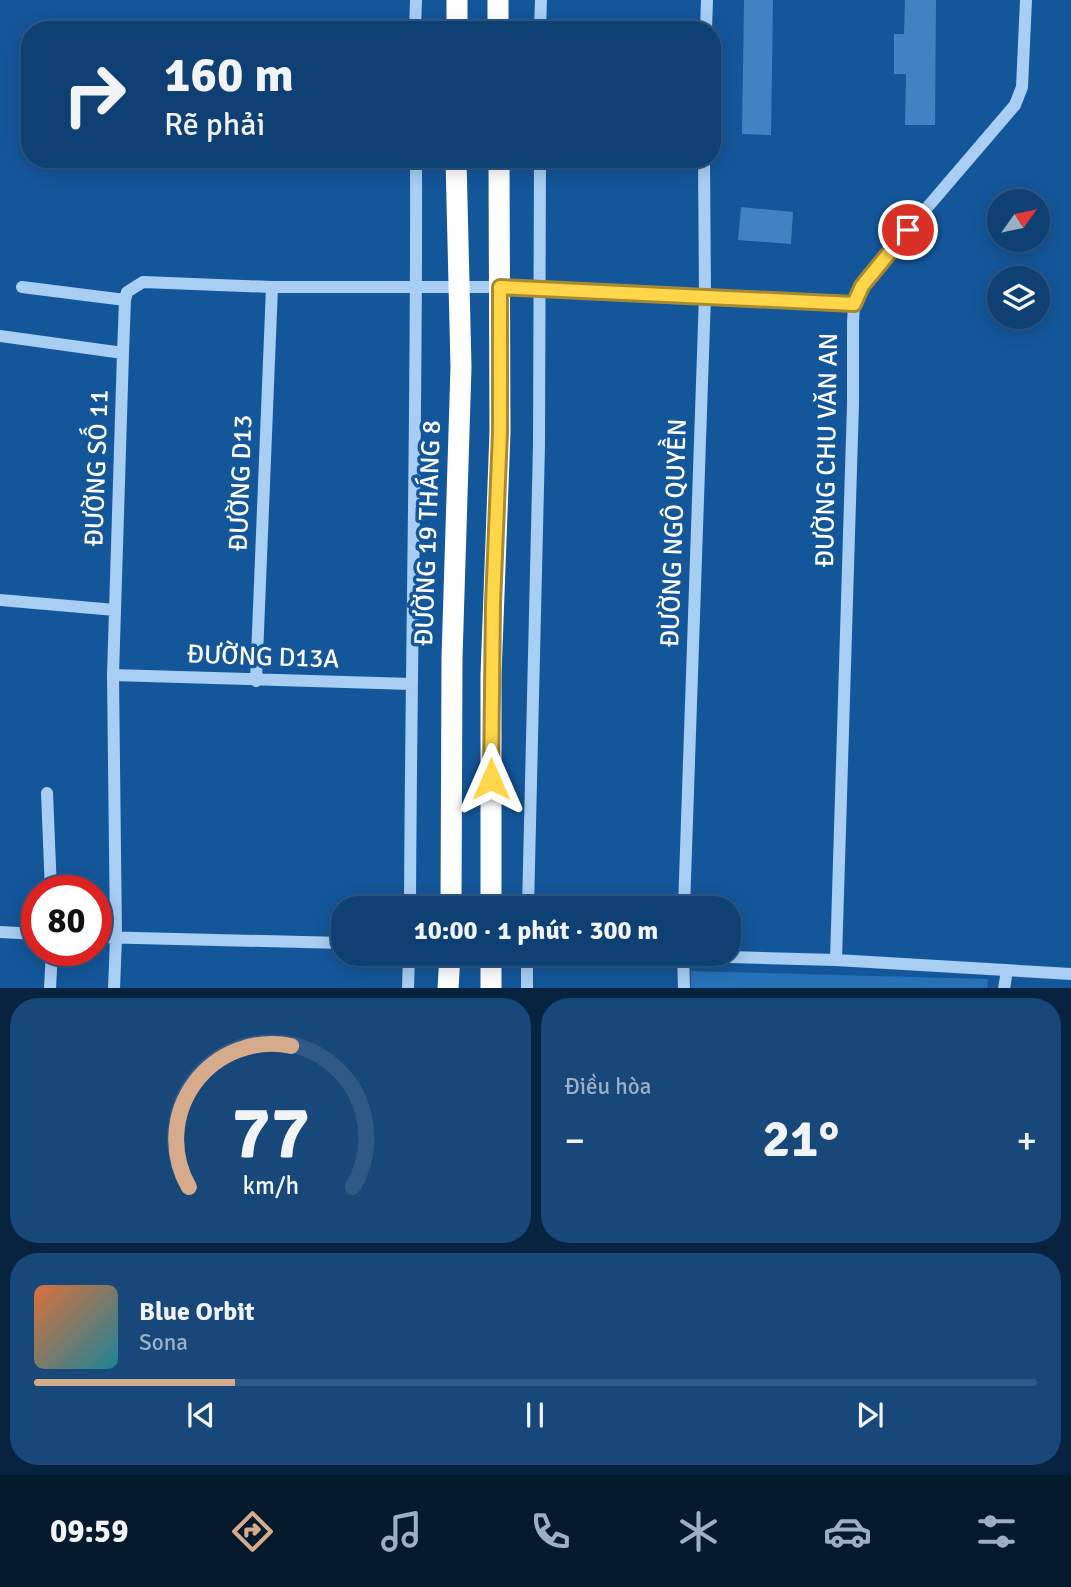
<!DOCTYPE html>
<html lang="vi">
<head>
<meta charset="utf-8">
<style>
  :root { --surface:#0f4074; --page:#184779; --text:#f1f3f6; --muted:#9bafc5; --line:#2f5986; --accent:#d6ab8b }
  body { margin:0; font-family:Signika,sans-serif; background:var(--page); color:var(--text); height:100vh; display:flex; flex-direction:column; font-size:26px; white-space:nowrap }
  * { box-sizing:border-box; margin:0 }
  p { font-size:23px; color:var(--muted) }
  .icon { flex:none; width:38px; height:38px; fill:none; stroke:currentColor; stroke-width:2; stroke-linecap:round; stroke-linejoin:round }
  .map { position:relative; height:988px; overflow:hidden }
  .sheet { display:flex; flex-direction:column; gap:10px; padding:10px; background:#082340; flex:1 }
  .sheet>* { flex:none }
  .hud { position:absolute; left:21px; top:21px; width:700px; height:147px; border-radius:28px; box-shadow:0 4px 18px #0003,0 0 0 2px var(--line); background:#0f4074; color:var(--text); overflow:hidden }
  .needle { width:46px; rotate:57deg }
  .fabs { position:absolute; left:987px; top:189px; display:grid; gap:14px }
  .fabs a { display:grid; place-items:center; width:63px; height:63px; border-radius:50%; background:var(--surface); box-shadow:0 4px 18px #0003,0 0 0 2px var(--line); font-size:35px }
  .speed { position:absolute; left:21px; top:875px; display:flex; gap:14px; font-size:35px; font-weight:700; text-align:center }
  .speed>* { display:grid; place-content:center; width:91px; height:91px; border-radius:50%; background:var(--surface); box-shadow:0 4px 18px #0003,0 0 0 2px var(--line); line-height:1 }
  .speed .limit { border:10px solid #d22; background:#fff; color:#111 }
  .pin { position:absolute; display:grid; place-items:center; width:60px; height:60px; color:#fff; margin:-30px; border:4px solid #fff; border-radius:50%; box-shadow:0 2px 7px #0007 }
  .me { position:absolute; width:77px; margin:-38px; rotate:0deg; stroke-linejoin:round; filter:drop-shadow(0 0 5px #0008) }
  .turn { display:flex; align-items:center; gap:24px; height:147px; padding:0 28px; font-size:32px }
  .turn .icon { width:91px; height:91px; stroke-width:2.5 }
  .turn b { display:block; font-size:49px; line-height:60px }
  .big { font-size:52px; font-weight:800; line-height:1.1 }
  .sheet .tile { flex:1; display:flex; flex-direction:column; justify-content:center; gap:10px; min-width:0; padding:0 24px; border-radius:28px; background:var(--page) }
  .sheet .dial { align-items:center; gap:0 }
  .dial svg { height:182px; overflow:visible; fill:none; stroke:var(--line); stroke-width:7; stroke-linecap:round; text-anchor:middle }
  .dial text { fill:var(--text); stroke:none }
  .song { display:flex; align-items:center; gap:21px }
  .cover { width:84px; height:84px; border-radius:10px; background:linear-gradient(135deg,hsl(20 70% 55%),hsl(190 70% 35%)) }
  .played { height:7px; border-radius:4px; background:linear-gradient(90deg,var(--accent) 20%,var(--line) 20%) }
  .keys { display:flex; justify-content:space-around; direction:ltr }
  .heat { display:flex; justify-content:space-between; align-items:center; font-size:38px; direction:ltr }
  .sheet .tiles { flex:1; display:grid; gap:10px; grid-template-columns:1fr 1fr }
  .tile:last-child { grid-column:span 2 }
  .trip { position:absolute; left:331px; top:896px; width:410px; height:70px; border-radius:28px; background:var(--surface); box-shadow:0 4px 18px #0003,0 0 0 2px var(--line); font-weight:800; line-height:70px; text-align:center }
  .tabs { display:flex; height:112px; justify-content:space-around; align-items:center; background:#061a2e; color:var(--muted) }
  .tabs .icon { width:49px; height:49px }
  .tabs .selected { color:var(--accent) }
  .tabs b { font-size:32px; color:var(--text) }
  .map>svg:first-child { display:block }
</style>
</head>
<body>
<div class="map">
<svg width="1071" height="989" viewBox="0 0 1071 989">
  <rect width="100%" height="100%" fill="#14569a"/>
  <path fill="#2771b8" d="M 691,971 L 988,979 L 987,989 L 691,989 Z"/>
  <path fill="#4182c3" d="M 744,0 L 773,0 L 771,135 L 742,134 Z
    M 905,0 L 936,0 L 935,125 L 905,125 L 906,74 L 894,74 L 894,34 L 904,34 Z
    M 741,207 L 793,212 L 791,244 L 738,240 Z"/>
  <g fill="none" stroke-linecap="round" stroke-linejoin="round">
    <path stroke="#a8cef3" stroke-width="12" d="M 415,30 L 416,0
      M 540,30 L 541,0
      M 706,30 L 707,0
      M 22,287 L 125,300
      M 0,336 L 123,353
      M 0,600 L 115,610
      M 113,675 L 411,684
      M 256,681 L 272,287
      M 47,793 L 51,891
      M 410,908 C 411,659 417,409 416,159
      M 528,908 L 539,445 L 540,159
      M 684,908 L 705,295 L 704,159
      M 0,932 L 37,934
      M 96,937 L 343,943
      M 625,954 L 836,960 L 1071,974
      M 683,954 L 684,989
      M 836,960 L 853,404 L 853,322 L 854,304 L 862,286 L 872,272 L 1015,105 L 1022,87 L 1026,0
      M 50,989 L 52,950
      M 114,989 L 116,937 L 113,675 L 123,353 L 125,300 L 127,292 L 143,282 L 272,287 L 500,287 L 854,304
      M 408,989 L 409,954
      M 527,989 L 527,954
      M 1004,989 L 1007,970"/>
    <path stroke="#fff" stroke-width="21" d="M 457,30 L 457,0
      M 498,30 L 498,0
      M 451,908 L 452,658 L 461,367 L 456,159
      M 491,908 L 491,675 L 500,432 L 499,159
      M 448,989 L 450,954
      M 491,989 L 491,954"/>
  </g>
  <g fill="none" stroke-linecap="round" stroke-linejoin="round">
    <g stroke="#a68a30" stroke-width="18">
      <path id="route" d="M 491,779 L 493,604 L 500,432 L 500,287 L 854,304 L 862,286 L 908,230"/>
    </g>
    <use href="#route" stroke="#ffd54a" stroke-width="12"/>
  </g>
  <g text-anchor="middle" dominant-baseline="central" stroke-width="7" stroke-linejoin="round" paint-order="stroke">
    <g font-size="26" fill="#fff" stroke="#14569a">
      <text transform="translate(827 450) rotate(-89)">ĐƯỜNG CHU VĂN AN</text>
      <text transform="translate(97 468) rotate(-88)">ĐƯỜNG SỐ 11</text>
      <text transform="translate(241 483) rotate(-88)">ĐƯỜNG D13</text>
      <text transform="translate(428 533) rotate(-88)">ĐƯỜNG 19 THÁNG 8</text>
      <text transform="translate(674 533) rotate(-88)">ĐƯỜNG NGÔ QUYỀN</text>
      <text transform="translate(263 657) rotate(2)">ĐƯỜNG D13A</text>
    </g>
  </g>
</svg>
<div class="fabs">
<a><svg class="needle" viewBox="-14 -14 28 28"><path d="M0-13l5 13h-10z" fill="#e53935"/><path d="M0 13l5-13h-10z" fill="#9bafc5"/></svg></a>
<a><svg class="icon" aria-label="layers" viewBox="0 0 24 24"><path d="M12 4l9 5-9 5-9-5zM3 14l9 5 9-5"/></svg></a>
</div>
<div class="speed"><div class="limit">80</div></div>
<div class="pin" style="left:908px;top:230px;background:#d93025"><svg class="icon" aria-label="arrive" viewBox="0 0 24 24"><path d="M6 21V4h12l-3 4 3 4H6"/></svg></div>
<svg class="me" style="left:491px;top:779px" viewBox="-20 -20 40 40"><path d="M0-17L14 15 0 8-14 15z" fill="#ffd54a" stroke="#fff" stroke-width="4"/></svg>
<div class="trip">10:00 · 1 phút · 300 m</div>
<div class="hud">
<div class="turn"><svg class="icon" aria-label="right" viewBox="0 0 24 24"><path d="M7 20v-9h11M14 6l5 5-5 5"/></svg><div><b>160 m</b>Rẽ phải</div></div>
</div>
</div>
<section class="sheet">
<div class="tiles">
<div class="tile dial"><svg viewBox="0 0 100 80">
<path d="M14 69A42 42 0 1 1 86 69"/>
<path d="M14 69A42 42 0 0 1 59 7" stroke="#d6ab8b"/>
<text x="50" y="56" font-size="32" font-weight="700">77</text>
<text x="50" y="72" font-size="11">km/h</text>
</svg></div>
<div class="tile"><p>Điều hòa</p>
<div class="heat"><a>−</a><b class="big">21°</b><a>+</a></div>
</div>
<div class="tile">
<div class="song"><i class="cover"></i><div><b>Blue Orbit</b><p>Sona</p></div></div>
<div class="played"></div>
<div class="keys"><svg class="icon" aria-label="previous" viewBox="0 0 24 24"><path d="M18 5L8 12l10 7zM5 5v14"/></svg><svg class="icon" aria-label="pause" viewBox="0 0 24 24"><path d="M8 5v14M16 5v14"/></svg><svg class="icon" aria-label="next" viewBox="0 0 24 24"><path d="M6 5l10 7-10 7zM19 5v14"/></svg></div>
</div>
</div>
</section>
<nav class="tabs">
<b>09:59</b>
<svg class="icon selected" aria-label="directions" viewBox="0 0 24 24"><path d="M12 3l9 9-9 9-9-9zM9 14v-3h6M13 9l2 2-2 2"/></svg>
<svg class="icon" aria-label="music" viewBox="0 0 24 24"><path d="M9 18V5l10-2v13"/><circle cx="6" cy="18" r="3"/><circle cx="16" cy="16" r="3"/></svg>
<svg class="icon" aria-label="phone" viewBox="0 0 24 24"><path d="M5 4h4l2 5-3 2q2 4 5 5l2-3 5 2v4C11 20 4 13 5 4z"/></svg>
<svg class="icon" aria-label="climate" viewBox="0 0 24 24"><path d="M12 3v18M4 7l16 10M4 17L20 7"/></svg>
<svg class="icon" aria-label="car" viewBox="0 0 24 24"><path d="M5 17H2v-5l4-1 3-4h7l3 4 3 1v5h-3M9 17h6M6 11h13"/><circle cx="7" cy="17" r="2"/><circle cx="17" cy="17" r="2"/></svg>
<svg class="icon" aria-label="filters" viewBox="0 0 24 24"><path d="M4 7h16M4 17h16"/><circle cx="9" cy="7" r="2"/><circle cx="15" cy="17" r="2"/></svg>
</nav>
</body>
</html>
